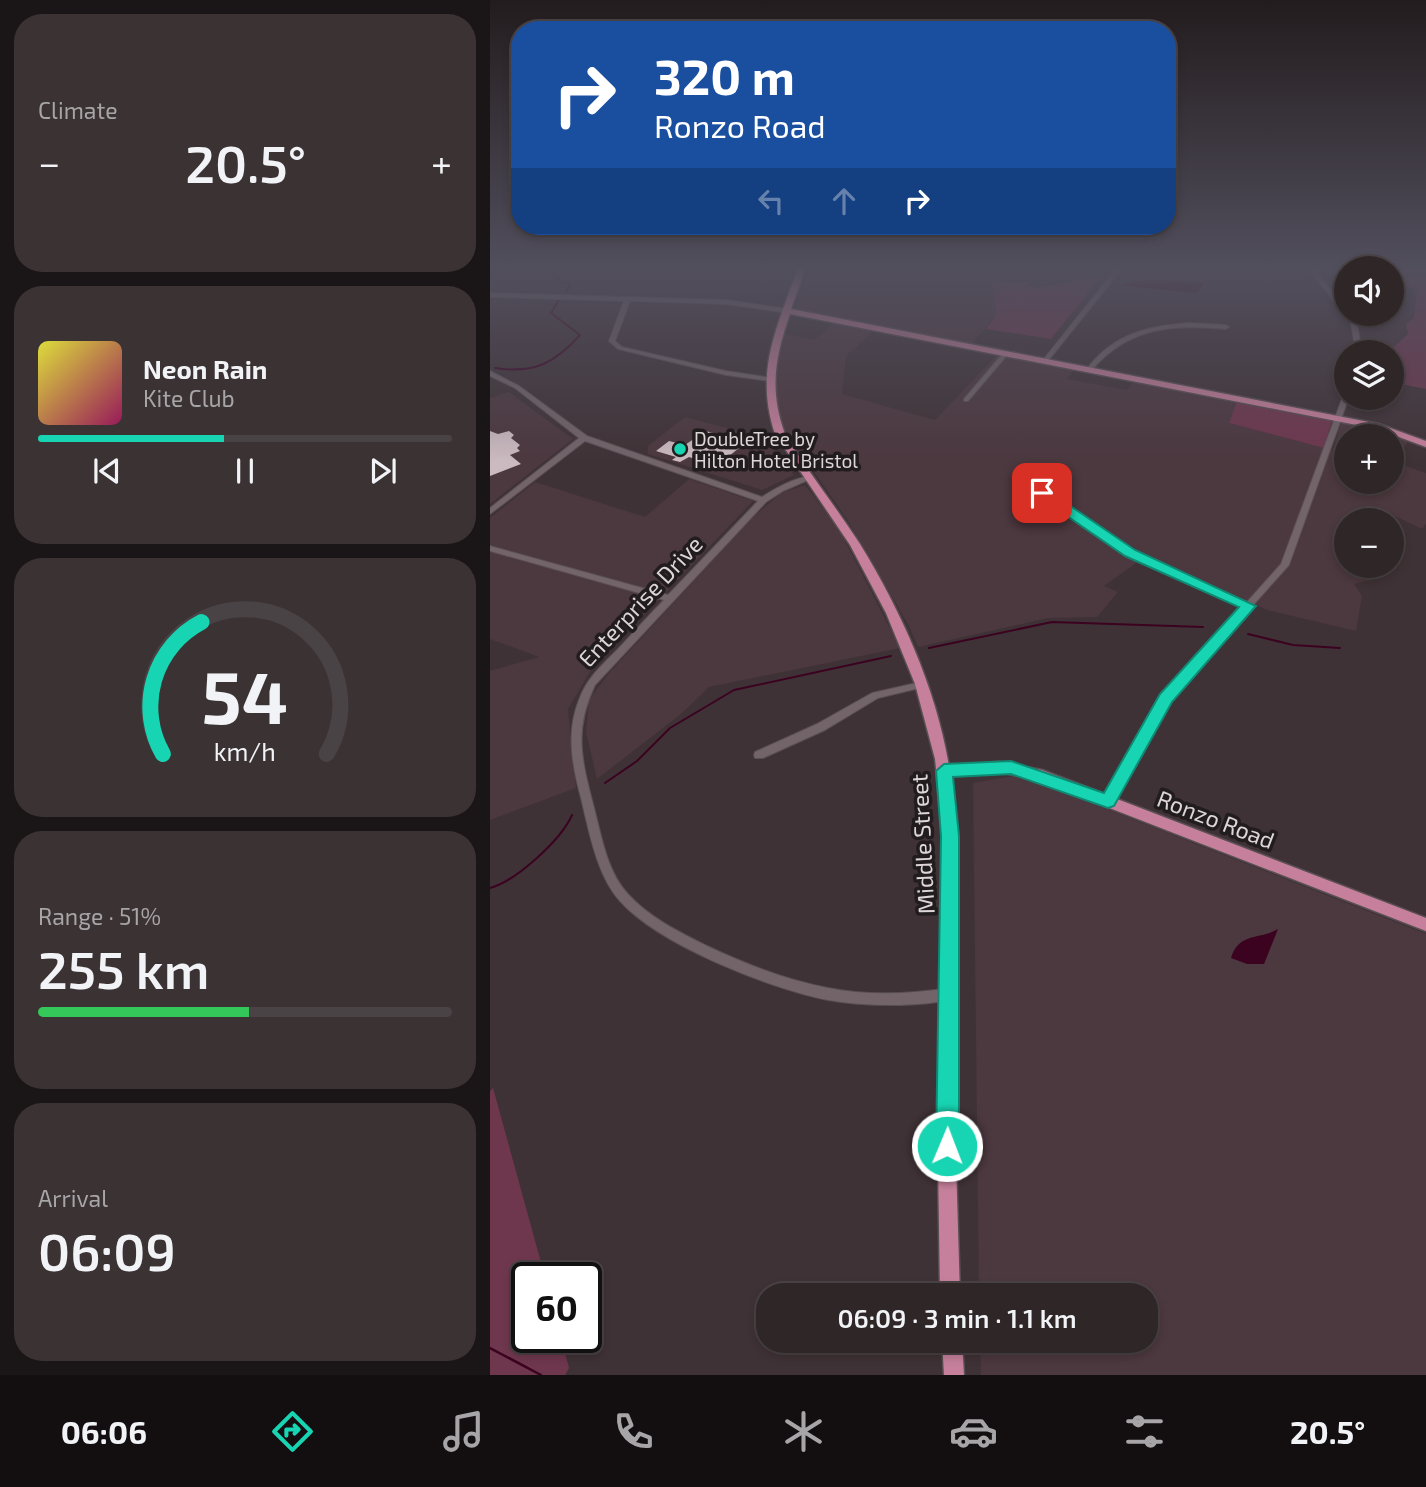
<!DOCTYPE html>
<html lang="en">
<head>
<meta charset="utf-8">
<style>
  :root { --surface:#2f2628; --page:#3b3234; --text:#f1f3f6; --muted:#a7a5a8; --line:#4a4345; --accent:#17d5b2 }
  body { margin:0; font-family:"Exo 2",sans-serif; background:var(--page); color:var(--text); height:100vh; display:flex; flex-direction:column; font-size:26px; white-space:nowrap }
  * { box-sizing:border-box; margin:0 }
  p { font-size:23px; color:var(--muted) }
  .icon { flex:none; width:38px; height:38px; fill:none; stroke:currentColor; stroke-width:2; stroke-linecap:round; stroke-linejoin:round }
  .map { position:relative; flex:1; overflow:hidden }
  .panel { display:flex; flex-direction:column; gap:14px; padding:14px; background:#1a1516; width:490px }
  .panel>* { flex:none }
  .banner { position:absolute; left:21px; top:21px; width:665px; height:214px; border-radius:28px; box-shadow:0 4px 10px #0003,0 0 0 2px var(--line); background:#1a4fa0; color:#fff; overflow:hidden }
  .fabs { position:absolute; left:844px; top:256px; display:grid; gap:14px }
  .fabs a { display:grid; place-items:center; width:70px; height:70px; border-radius:50%; background:var(--surface); box-shadow:0 4px 10px #0003,0 0 0 2px var(--line); font-size:35px }
  .speed { position:absolute; left:21px; top:1262px; display:flex; gap:14px; font-size:35px; font-weight:700; text-align:center }
  .speed>* { display:grid; place-content:center; width:91px; height:91px; border-radius:50%; background:var(--surface); box-shadow:0 4px 10px #0003,0 0 0 2px var(--line); line-height:1 }
  .speed .limit { border:4px solid #111; border-radius:10px; background:#fff; color:#111 }
  .pin { position:absolute; display:grid; place-items:center; width:60px; height:60px; color:#fff; margin:-30px; border-radius:14px; box-shadow:0 4px 10px #0006 }
  .me { position:absolute; width:77px; margin:-38px; rotate:1deg; stroke-linejoin:round; filter:drop-shadow(0 0 5px #0008) }
  .turn { display:flex; align-items:center; gap:24px; height:147px; padding:0 28px; font-size:32px }
  .turn .icon { width:91px; height:91px; stroke-width:2.5 }
  .turn b { display:block; font-size:49px; line-height:60px }
  .lanes { display:flex; align-items:center; height:66px; padding:0 28px; background:#0003; justify-content:center; gap:35px; direction:ltr }
  .lanes .off { opacity:.35 }
  .big { font-size:52px; font-weight:600; line-height:1.1 }
  .panel .card { flex:1; display:flex; flex-direction:column; justify-content:center; gap:10px; min-width:0; padding:0 24px; border-radius:28px; background:var(--page) }
  .panel .dial { align-items:center; gap:0 }
  .dial svg { height:182px; overflow:visible; fill:none; stroke:var(--line); stroke-width:7; stroke-linecap:round; text-anchor:middle }
  .dial text { fill:var(--text); stroke:none }
  .song { display:flex; align-items:center; gap:21px }
  .cover { width:84px; height:84px; border-radius:10px; background:linear-gradient(135deg,hsl(60 70% 55%),hsl(330 70% 35%)) }
  .played { height:7px; border-radius:4px; background:linear-gradient(90deg,var(--accent) 45%,var(--line) 45%) }
  .keys { display:flex; justify-content:space-around; direction:ltr }
  .heat { display:flex; justify-content:space-between; align-items:center; font-size:38px; direction:ltr }
  .charge { height:10px; border-radius:5px; background:linear-gradient(90deg,#34c759 51%,var(--line) 0) }
  .trip { position:absolute; left:266px; top:1283px; width:402px; height:70px; border-radius:28px; background:var(--surface); box-shadow:0 4px 10px #0003,0 0 0 2px var(--line); font-weight:600; line-height:70px; text-align:center }
  .dock { display:flex; height:112px; justify-content:space-around; align-items:center; background:#130f10; color:var(--muted) }
  .dock .icon { width:49px; height:49px }
  .dock .current { color:var(--accent) }
  .dock b { font-size:32px; color:var(--text) }
  main { display:flex; flex:1; min-height:0 }
  .map>svg:first-child { display:block }
</style>
</head>
<body>
<main>
<section class="panel">
<div class="card"><p>Climate</p>
<div class="heat"><a>−</a><b class="big">20.5°</b><a>+</a></div>
</div>
<div class="card">
<div class="song"><i class="cover"></i><div><b>Neon Rain</b><p>Kite Club</p></div></div>
<div class="played"></div>
<div class="keys"><svg class="icon" aria-label="previous" viewBox="0 0 24 24"><path d="M18 5L8 12l10 7zM5 5v14"/></svg><svg class="icon" aria-label="pause" viewBox="0 0 24 24"><path d="M8 5v14M16 5v14"/></svg><svg class="icon" aria-label="next" viewBox="0 0 24 24"><path d="M6 5l10 7-10 7zM19 5v14"/></svg></div>
</div>
<div class="card dial"><svg viewBox="0 0 100 80">
<path d="M14 69A42 42 0 1 1 86 69"/>
<path d="M14 69A42 42 0 0 1 31 11" stroke="#17d5b2"/>
<text x="50" y="56" font-size="32" font-weight="700">54</text>
<text x="50" y="72" font-size="11">km/h</text>
</svg></div>
<div class="card"><p>Range · 51%</p><b class="big">255 km</b><div class="charge"></div></div>
<div class="card"><p>Arrival</p><b class="big">06:09</b></div>
</section>
<div class="map">
<svg width="936" height="1375" viewBox="0 0 936 1375">
  <rect width="100%" height="100%" fill="#3f3236"/>
  <path fill="#4c383f" fill-rule="evenodd" d="M 318,270 L 519,270 L 516,282 L 503,282 L 506,316 L 481,344 L 305,309 Z
    M 344,322 L 385,330 L 356,356 L 352,394 L 445,420 L 508,354 L 584,369 L 577,379 L 637,390 L 644,381 L 747,401 L 739,423 L 843,450 L 851,423 L 900,433 L 918,441 L 904,462 L 936,473 L 936,524 L 932,529 L 892,510 L 885,520 L 856,520 L 856,565 L 890,565 L 888,578 L 864,584 L 872,596 L 866,631 L 777,610 L 656,556 L 614,586 L 628,592 L 607,617 L 558,618 L 428,647 L 419,626 L 358,521 L 289,421 L 286,384 L 287,353 L 294,334 L 325,340 ZM 856,436 L 901,436 L 901,481 L 856,481 Z
    M 19,392 L 83,439 L 0,504 L 0,398 Z
    M 195,417 L 264,435 L 271,434 L 304,475 L 272,490 L 158,454 L 158,446 Z
    M 199,479 L 263,501 L 101,670 L 78,709 L 86,788 L 0,820 L 0,671 L 49,657 L 0,639 L 0,518 L 45,482 L 155,517 Z
    M 315,485 L 349,529 L 410,648 L 219,687 L 191,714 L 107,779 L 96,732 L 99,700 L 119,673 L 261,519 L 291,493 Z
    M 530,775 L 936,934 L 936,1375 L 491,1375 L 490,1341 L 656,1340 L 656,1295 L 489,1295 L 483,783 Z"/>
  <path fill="#6f374e" d="M 901,270 L 936,270 L 936,389 L 901,382 L 901,369 L 908,359 L 903,348 L 918,334 L 916,324 L 924,318 L 927,289 L 901,285 Z
    M 603,278 L 608,280 L 561,339 L 496,329 L 506,316 L 503,282 L 538,282 L 537,286 C 557,291 582,279 603,278 Z
    M 747,401 L 842,420 L 834,448 L 739,423 Z
    M 3,1088 L 55,1277 L 37,1278 L 37,1337 L 71,1337 L 79,1368 L 75,1375 L 0,1375 L 0,1091 Z"/>
  <path fill="#3b0320" d="M 658,280 L 710,282 L 714,283 L 708,292 L 702,293 L 631,285 Z
    M 788,929 L 774,964 L 757,964 L 741,958 C 749,932 770,940 788,929 Z"/>
  <g fill="none" stroke-linecap="round" stroke-linejoin="round">
    <path stroke="#3b0320" stroke-width="2" d="M 59,270 L 71,282 L 81,283 L 76,292
      M 0,272 L 8,270
      M 5,368 C 44,374 65,363 90,335 L 61,313 L 69,300
      M 758,634 L 803,645 L 850,648
      M 439,648 L 562,622 L 713,627
      M 115,783 L 147,761 L 180,728 L 244,690 L 401,656
      M 0,888 C 26,881 71,840 82,815"/>
    <path stroke="#3b0320" stroke-width="2.5" d="M 0,1348 L 51,1375"/>
  </g>
  <path fill="#cbbbc0" d="M 0,431 L 8,434 L 19,431 L 24,435 L 21,438 L 30,445 L 27,448 L 30,451 L 20,455 L 31,464 L 0,476 Z
    M 215,431 L 224,433 L 224,437 L 255,443 L 227,466 L 199,457 L 190,462 L 182,460 L 186,457 L 166,451 L 179,441 L 195,445 Z"/>
  <g fill="none" stroke-linecap="round" stroke-linejoin="round">
    <g stroke="#594e52" stroke-width="2">
      <path id="minor" d="M 625,270 L 631,270 L 557,362 L 553,362 L 553,360 Z
        M 820,270 L 825,270 L 856,309 L 856,313 L 859,313 L 867,324 L 872,352 L 866,352 L 861,324 Z
        M 0,293 L 236,300 L 298,309 L 301,311 L 298,313 L 236,304 L 140,301 L 125,341 L 132,347 L 236,371 L 282,378 L 283,379 L 280,381 L 236,375 L 128,349 L 119,341 L 134,301 L 0,297 Z
        M 699,323 L 736,325 L 739,327 L 736,329 C 682,324 638,327 601,371 L 596,370 C 623,334 656,326 699,323 Z
        M 514,352 L 519,353 L 478,401 L 474,401 L 474,399 Z
        M 0,371 L 29,386 L 97,436 L 272,497 C 286,488 305,477 322,476 L 323,478 L 293,491 L 276,502 L 105,685 C 84,729 91,758 103,804 C 111,833 116,870 137,893 C 158,917 189,932 217,946 C 255,964 296,980 338,988 C 378,996 420,994 460,988 L 464,990 L 466,994 L 464,998 C 434,1008 370,1006 338,1000 C 281,989 169,945 130,901 C 107,876 99,831 91,798 C 82,765 76,732 89,700 C 96,679 112,665 127,650 C 143,633 158,616 174,600 L 0,551 L 0,546 L 178,595 L 268,501 L 95,441 L 0,514 L 0,508 L 89,438 L 25,388 L 0,376 Z
        M 856,394 L 856,397 L 859,397 L 799,565 L 686,692 L 622,804 L 618,805 L 614,804 L 613,801 L 614,798 L 679,688 L 752,607 L 637,555 L 546,491 L 547,489 L 553,489 L 643,551 L 757,602 L 791,564 L 853,396 Z
        M 431,682 L 434,683 L 436,685 L 434,687 L 388,698 L 335,730 L 273,758 L 265,758 L 264,755 L 265,752 L 327,724 L 382,693 Z"/>
    </g>
    <g stroke="#594e52" stroke-width="3">
      <path id="major" d="M 307,270 L 315,270 L 301,309 L 889,424 L 936,441 L 936,447 L 887,429 L 300,314 C 285,357 279,390 295,434 C 318,472 346,507 370,544 C 411,611 446,688 459,766 L 509,762 L 552,770 L 936,918 L 936,931 L 545,779 L 509,772 L 460,776 L 467,836 L 466,1162 L 470,1295 L 450,1295 L 448,1162 L 453,836 L 445,759 L 425,684 L 396,613 L 360,545 L 285,434 C 264,371 287,329 307,270 Z
        M 452,1340 L 472,1340 L 474,1375 L 454,1375 Z"/>
    </g>
    <use href="#minor" fill="#726469" fill-rule="evenodd"/>
    <use href="#major" fill="#c6809b" fill-rule="evenodd"/>
  </g>
  <linearGradient id="sky" x2="0" y2="1"><stop stop-color="#231c1e"/><stop offset="0.58" stop-color="#524f5d"/><stop offset="1" stop-color="#524f5d" stop-opacity="0"/></linearGradient>
  <rect width="936" height="462" fill="url(#sky)"/>
  <path fill="#17d5b2" stroke="#0f8a74" stroke-width="2" d="M 548,490 L 557,490 L 645,550 L 766,606 L 682,702 L 624,806 L 618,808 L 521,774 L 463,777 L 469,836 L 469,1146 L 466,1154 L 457,1157 L 449,1154 L 446,1146 L 451,836 L 446,771 L 454,764 L 521,761 L 614,793 L 670,694 L 749,607 L 635,556 L 548,496 Z"/>
  <circle fill="#17d5b2" stroke="#211c1e" stroke-width="2.5" cx="190" cy="449" r="7"/>
  <g text-anchor="middle" dominant-baseline="central" stroke-width="7" stroke-linejoin="round" paint-order="stroke">
    <g font-size="19" fill="#ddd5d8" stroke="#211c1e" text-anchor="start">
      <text x="204" y="438">DoubleTree by<tspan x="204" dy="22">Hilton Hotel Bristol</tspan></text>
    </g>
    <g font-size="23" fill="#ddd5d8" stroke="#211c1e">
      <text transform="translate(150 601) rotate(-47)">Enterprise Drive</text>
      <text transform="translate(726 819) rotate(21)">Ronzo Road</text>
      <text transform="translate(432 844) rotate(-93)">Middle Street</text>
    </g>
  </g>
</svg>
<div class="fabs">
<a><svg class="icon" aria-label="sound" viewBox="0 0 24 24"><path d="M4 9h4l5-4v14l-5-4H4zM17 9q2 3 0 6"/></svg></a>
<a><svg class="icon" aria-label="layers" viewBox="0 0 24 24"><path d="M12 4l9 5-9 5-9-5zM3 14l9 5 9-5"/></svg></a>
<a>+</a>
<a>−</a>
</div>
<div class="speed"><div class="limit">60</div></div>
<div class="pin" style="left:552px;top:493px;background:#d93025"><svg class="icon" aria-label="arrive" viewBox="0 0 24 24"><path d="M6 21V4h12l-3 4 3 4H6"/></svg></div>
<svg class="me" style="left:457px;top:1146px" viewBox="-20 -20 40 40"><circle r="17" fill="#17d5b2" stroke="#fff" stroke-width="3"/><path d="M0-11L8 9 0 5-8 9z" fill="#fff"/></svg>
<div class="trip">06:09 · 3 min · 1.1 km</div>
<div class="banner">
<div class="turn"><svg class="icon" aria-label="right" viewBox="0 0 24 24"><path d="M7 20v-9h11M14 6l5 5-5 5"/></svg><div><b>320 m</b>Ronzo Road</div></div>
<div class="lanes"><svg class="icon off" aria-label="left" viewBox="0 0 24 24"><path d="M17 20v-9H6M10 6l-5 5 5 5"/></svg><svg class="icon off" aria-label="ahead" viewBox="0 0 24 24"><path d="M12 20V5M6 11l6-6 6 6"/></svg><svg class="icon" aria-label="right" viewBox="0 0 24 24"><path d="M7 20v-9h11M14 6l5 5-5 5"/></svg></div>
</div>
</div>
</main>
<nav class="dock">
<b>06:06</b>
<svg class="icon current" aria-label="directions" viewBox="0 0 24 24"><path d="M12 3l9 9-9 9-9-9zM9 14v-3h6M13 9l2 2-2 2"/></svg>
<svg class="icon" aria-label="music" viewBox="0 0 24 24"><path d="M9 18V5l10-2v13"/><circle cx="6" cy="18" r="3"/><circle cx="16" cy="16" r="3"/></svg>
<svg class="icon" aria-label="phone" viewBox="0 0 24 24"><path d="M5 4h4l2 5-3 2q2 4 5 5l2-3 5 2v4C11 20 4 13 5 4z"/></svg>
<svg class="icon" aria-label="climate" viewBox="0 0 24 24"><path d="M12 3v18M4 7l16 10M4 17L20 7"/></svg>
<svg class="icon" aria-label="car" viewBox="0 0 24 24"><path d="M5 17H2v-5l4-1 3-4h7l3 4 3 1v5h-3M9 17h6M6 11h13"/><circle cx="7" cy="17" r="2"/><circle cx="17" cy="17" r="2"/></svg>
<svg class="icon" aria-label="filters" viewBox="0 0 24 24"><path d="M4 7h16M4 17h16"/><circle cx="9" cy="7" r="2"/><circle cx="15" cy="17" r="2"/></svg>
<b>20.5°</b>
</nav>
</body>
</html>
